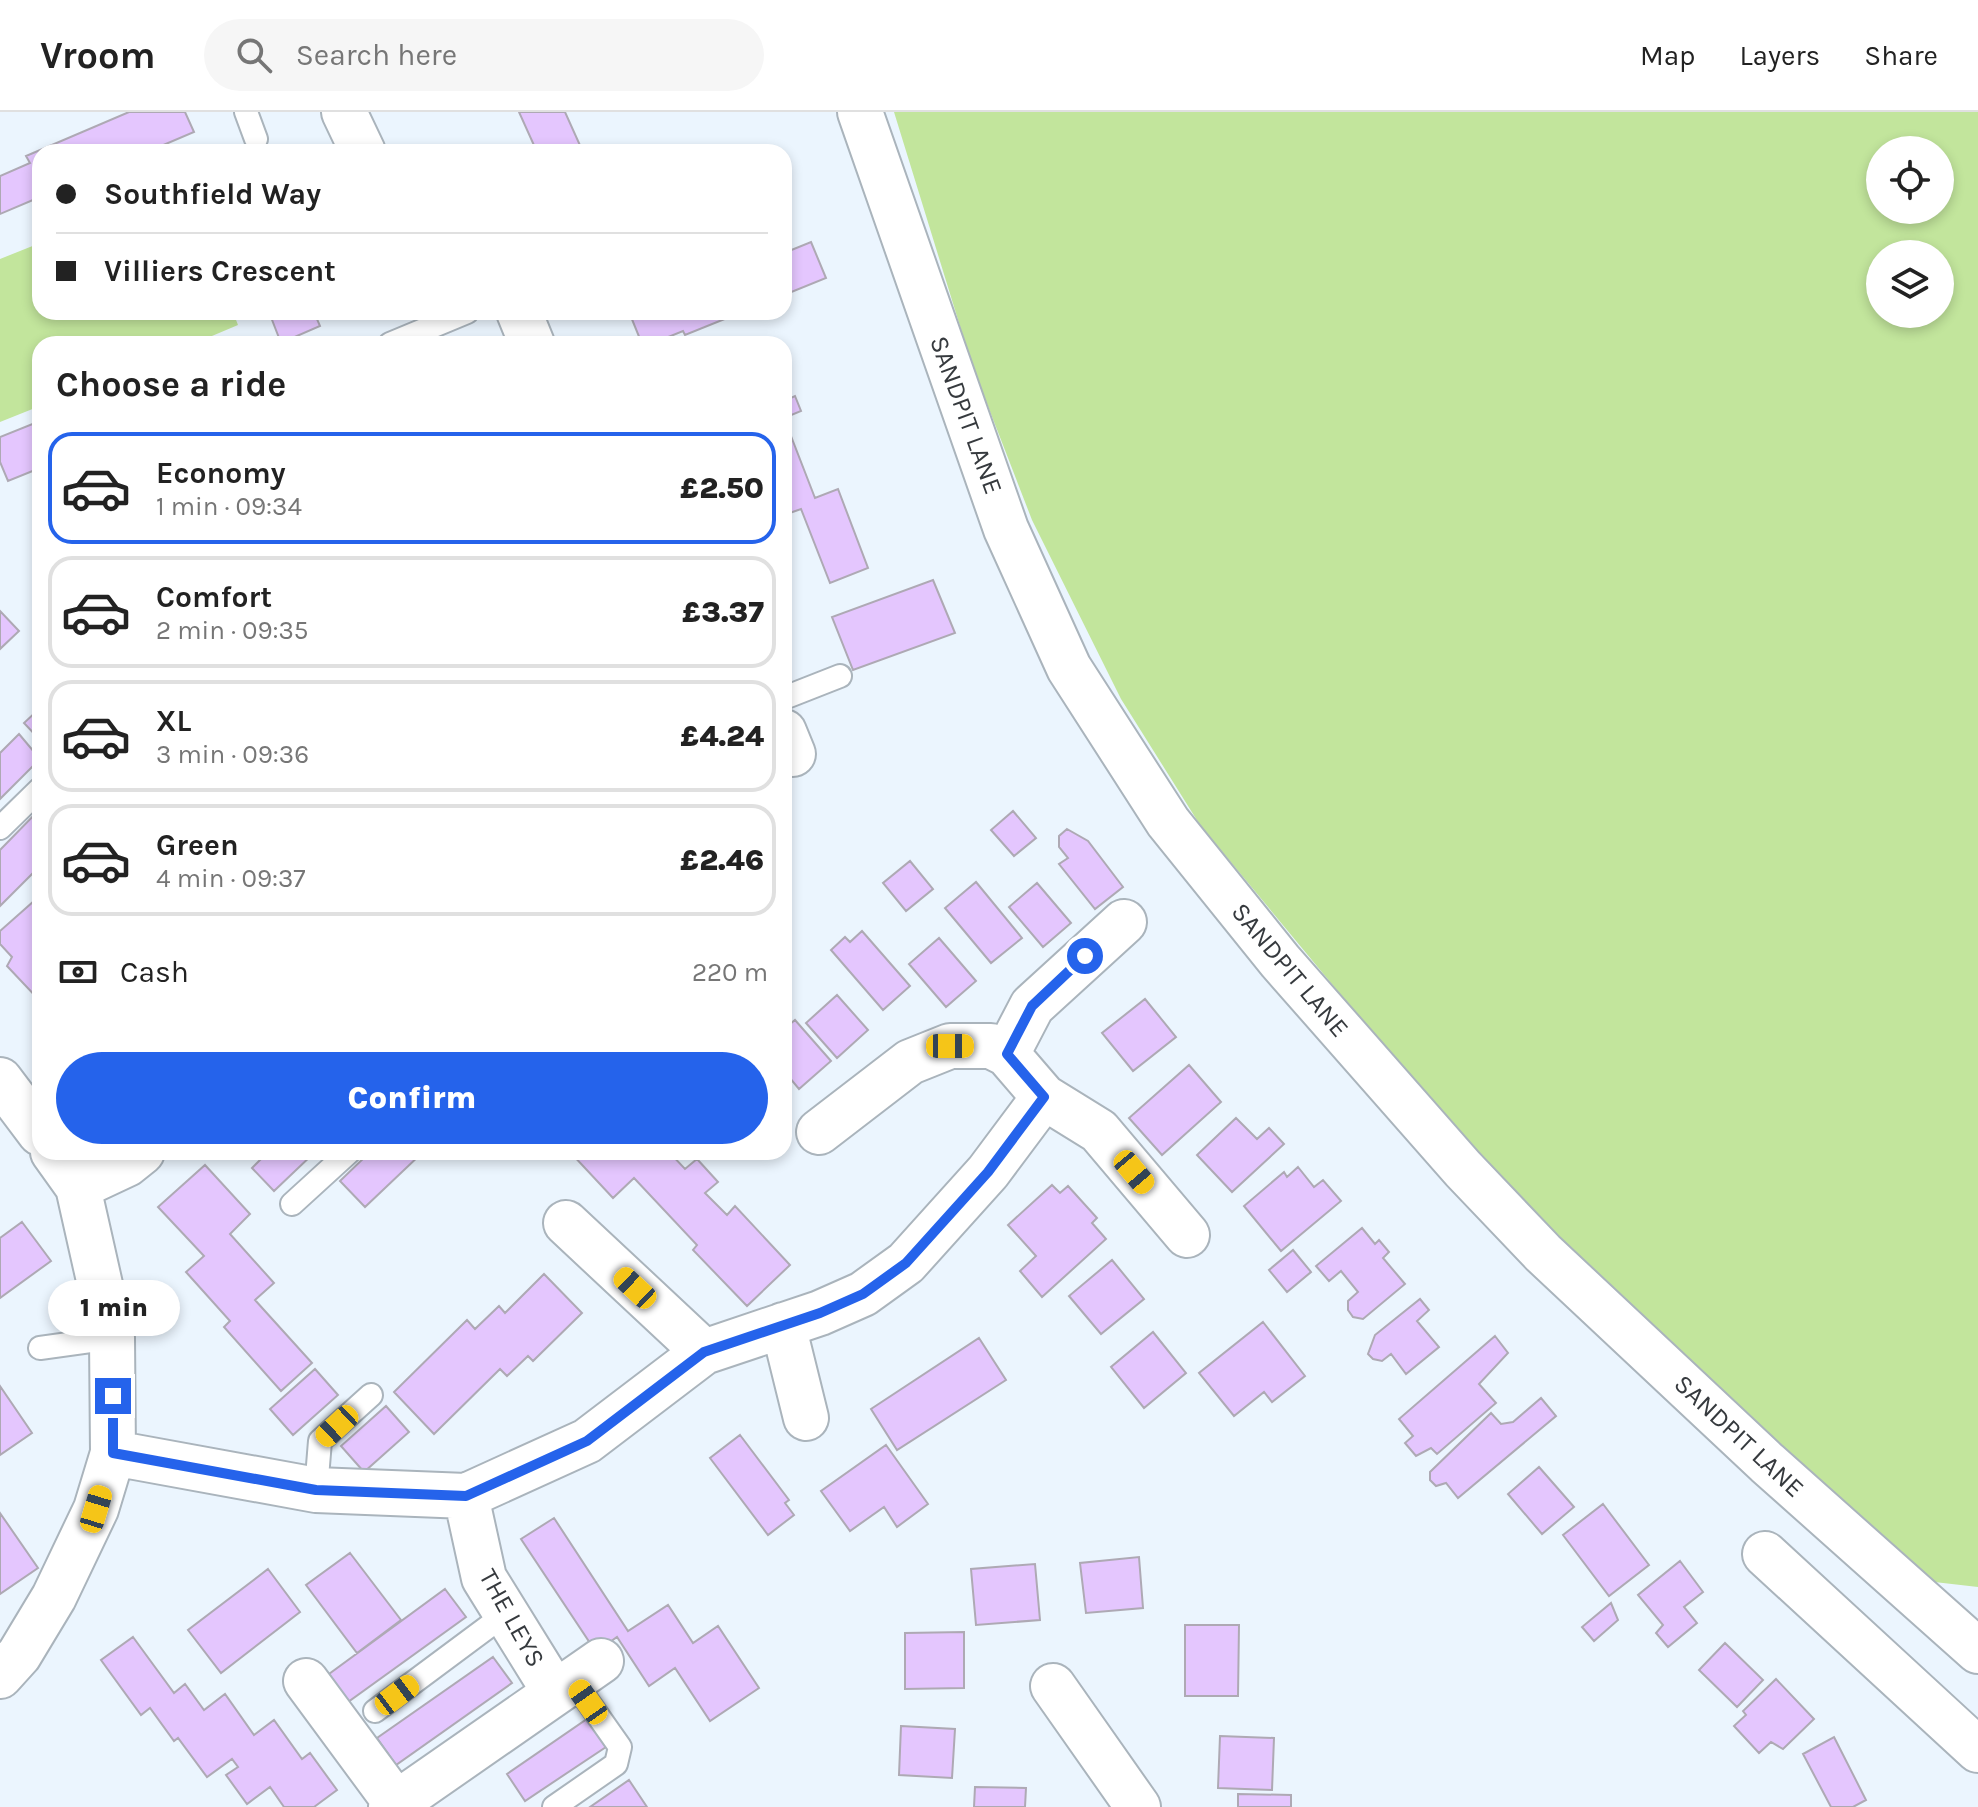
<!DOCTYPE html>
<html lang="en">
<head>
<meta charset="utf-8">
<style>
  body { margin:0; font-family:Karla,sans-serif; background:#f6f6f6; color:#222; height:100vh; display:flex; flex-direction:column; font-size:30px; white-space:nowrap }
  * { box-sizing:border-box; margin:0 }
  p { font-size:26px; color:#767676 }
  .icon { flex:none; width:44px; height:44px; fill:none; stroke:currentColor; stroke-width:2; stroke-linecap:round; stroke-linejoin:round }
  .map { position:relative; flex:1; overflow:hidden }
  .sheet { position:absolute; left:32px; top:224px; width:760px; height:824px; display:flex; flex-direction:column; background:#fff; border-radius:24px; box-shadow:0 4px 12px #0003 }
  .sheet>* { flex:none }
  .hud { position:absolute; left:32px; top:32px; width:760px; height:176px; border-radius:24px; box-shadow:0 4px 12px #0003; display:grid; align-content:center; height:176px; padding:0 24px; background:#fff }
  .controls { position:absolute; left:1866px; top:24px; display:grid; gap:16px }
  .controls a { display:grid; place-items:center; width:88px; height:88px; border-radius:50%; background:#fff; box-shadow:0 4px 12px #0003; font-size:40px }
  .end { position:absolute; width:36px; height:36px; margin:-18px; border:10px solid #2563eb; background:#fff; box-shadow:0 0 0 4px #fff }
  .from { border-radius:50% }
  .bubble { position:absolute; height:56px; border-radius:28px; background:#fff; box-shadow:0 4px 12px #0003; font-size:26px; font-weight:800; line-height:56px; text-align:center }
  .car { position:absolute; width:24px; height:48px; margin:-24px -12px; border-radius:10px; box-shadow:0 0 6px 2px #0007; background:linear-gradient(#f5c518 24%,#345 0 40%,#f5c518 0 76%,#345 0 86%,#f5c518 0) }
  .hud b { display:flex; align-items:center; gap:28px; height:76px; font-size:30px }
  .hud b+b { border-top:2px solid #e0e0e0 }
  .hud i { width:20px; height:20px; background:#222 }
  ul { padding:0; list-style:none }
  li { display:flex; align-items:center; gap:24px; height:112px; margin:0 16px 12px; padding:0 8px; border:4px solid #e0e0e0; border-radius:24px }
  li div { flex:1 }
  li b { display:block; font-size:30px }
  li em { font-style:normal; font-weight:800 }
  li.selected { border-color:#2563eb }
  li>.icon { width:72px; height:72px; stroke-width:1.5 }
  h2 { padding:0 24px; font-size:36px; line-height:96px }
  .pay { display:flex; align-items:center; gap:20px; height:88px; padding:0 24px; font-size:30px }
  .pay p { margin-inline-start:auto }
  .action { display:flex; gap:16px; margin-top:auto; padding:16px 24px }
  .action a { flex:1; height:92px; border-radius:48px; background:#2563eb; color:#fff; font-size:32px; font-weight:800; line-height:92px; text-align:center }
  header { display:flex; align-items:center; gap:48px; box-sizing:border-box; height:112px; padding:0 40px; background:#fff; border-bottom:2px solid #e0e0e0 }
  header strong { font-size:38px }
  nav { display:flex; gap:44px; margin-inline-start:auto; font-size:28px }
  .search { width:560px; height:72px; background:#f6f6f6; display:flex; align-items:center; gap:20px; box-sizing:border-box; padding:0 28px; border-radius:44px; color:#767676; font-size:30px }
  .map>svg:first-child { display:block }
  .green { fill:#c2e59c; fill-rule:evenodd }
  .building { fill:#e4c6fe; stroke:#aea9b4; stroke-width:2 }
  .lines { fill:none; stroke-linecap:round; stroke-linejoin:round }
  .service-casing { stroke:#aab4bc; stroke-width:26 }
  .minor-casing { stroke:#aab4bc; stroke-width:48 }
  .tertiary-casing { stroke:#aab4bc; stroke-width:48 }
  .service { stroke:#fff; stroke-width:22 }
  .minor { stroke:#fff; stroke-width:44 }
  .tertiary { stroke:#fff; stroke-width:44 }
  .route { stroke:#2563eb; stroke-width:10 }
  .labels { text-anchor:middle; dominant-baseline:central; stroke-width:6; stroke-linejoin:round; paint-order:stroke }
  .street-label { font-size:26px; fill:#363a3e; stroke:#fff }
</style>
</head>
<body>
<header>
<strong>Vroom</strong>
<div class="search"><svg class="icon" aria-label="search" viewBox="0 0 24 24"><circle cx="10" cy="10" r="6"/><path d="M15 15l6 6"/></svg>Search here</div>
<nav><a>Map</a><a>Layers</a><a>Share</a></nav>
</header>
<div class="map">
<svg width="1978" height="1695" viewBox="0 0 1978 1695">
  <rect width="100%" height="100%" fill="#ebf5fe"/>
  <!-- green -->
  <path class="green" d="M894,0H1978V1475L1917,1468L1486,1058L1200,713L1121,587L1032,408L972,253ZM1880,38H1940V98H1880ZM1880,142H1940V202H1880Z
    M40,131V200H233L238,213L193,232H40V294L0,310V147Z"/>
  <!-- building -->
  <path class="building" d="M129,0H185L194,20L147,40H40V85L0,102V64L30,51L26,44Z
    M519,0H565L583,40H537Z
    M811,130L826,166L784,183V141Z
    M269,200H314L320,214L281,231Z
    M629,200H742L685,223L683,219L651,232H642Z
    M795,284L801,299L784,306L815,386L838,377L868,456L830,471L801,397L784,403V289Z
    M40,309V356L8,369L0,350V325Z
    M933,468L955,521L853,558L832,505Z
    M0,499L19,519L0,537Z
    M40,596V628L24,611Z
    M19,622L40,647L0,687V641Z
    M40,697V754L0,794V738Z
    M1013,699L1036,726L1014,744L991,718Z
    M1067,717L1088,729L1123,775L1095,797L1059,752L1068,746L1059,735V724Z
    M910,749L933,777L906,799L883,771Z
    M976,770L1022,826L991,851L945,796Z
    M1037,771L1071,811L1043,835L1009,795Z
    M34,789L40,796V889L7,854L12,845L0,832V819Z
    M862,819L910,874L883,898L831,838L845,825L850,830Z
    M939,826L976,869L946,895L909,852Z
    M837,883L868,918L837,946L806,911Z
    M1145,887L1176,925L1133,959L1102,921Z
    M795,908L831,949L799,977L784,959V917Z
    M1189,953L1221,990L1162,1043L1129,1006Z
    M1236,1006L1257,1027L1269,1016L1284,1032L1232,1080L1197,1043Z
    M268,1040H315L274,1079L252,1056Z
    M370,1040H423L365,1095L340,1069Z
    M570,1040H669L685,1057L697,1047L718,1070L705,1081L727,1103L735,1094L790,1153L747,1194L693,1138L697,1133L634,1066L613,1086Z
    M205,1053L250,1102L230,1122L274,1171L255,1188L312,1251L281,1279L224,1215L230,1209L186,1160L204,1144L158,1095Z
    M1298,1055L1314,1075L1323,1068L1341,1089L1281,1139L1244,1094L1284,1060L1287,1065Z
    M1052,1073L1060,1081L1068,1074L1097,1106L1092,1111L1106,1127L1042,1185L1020,1159L1036,1144L1008,1113Z
    M22,1110L51,1149L0,1186V1126Z
    M1362,1116L1375,1132L1379,1128L1389,1140L1383,1146L1405,1172L1363,1207L1353,1205L1348,1198V1189L1358,1180L1341,1159L1329,1169L1316,1154Z
    M1293,1138L1311,1160L1287,1180L1269,1158Z
    M1112,1148L1144,1187L1101,1222L1069,1184Z
    M544,1162L582,1201L533,1249L528,1244L507,1264L500,1257L434,1322L394,1280L467,1208L475,1217L499,1194L505,1201Z
    M1420,1187L1429,1198L1417,1209L1439,1235L1406,1262L1391,1242L1382,1249L1373,1247L1368,1242L1375,1223Z
    M1263,1210L1305,1264L1272,1290L1264,1280L1234,1304L1199,1261Z
    M1153,1220L1186,1261L1144,1296L1111,1255Z
    M1495,1224L1508,1241L1479,1272L1496,1291L1437,1342L1431,1336L1416,1344L1405,1331L1413,1324L1399,1307Z
    M979,1226L1006,1268L897,1338L871,1297Z
    M315,1257L338,1283L293,1323L270,1297Z
    M0,1274L32,1321L0,1343Z
    M1541,1286L1556,1304L1458,1386L1446,1371L1436,1374L1430,1368V1360L1491,1301L1501,1312L1513,1310Z
    M386,1294L409,1320L364,1360L341,1334Z
    M740,1323L789,1388L785,1391L794,1403L768,1423L710,1346Z
    M886,1333L928,1392L897,1415L884,1395L850,1419L821,1379Z
    M1539,1355L1574,1395L1542,1422L1508,1382Z
    M1603,1392L1649,1453L1609,1484L1563,1423Z
    M0,1401L38,1456L0,1482Z
    M554,1406L628,1519L668,1493L693,1531L718,1514L759,1576L710,1609L675,1556L649,1574L617,1525L596,1540L521,1427Z
    M350,1441L401,1508L357,1541L306,1473Z
    M1139,1445L1143,1496L1086,1501L1080,1451Z
    M1680,1449L1703,1480L1684,1495L1697,1511L1668,1535L1656,1521L1663,1513L1638,1483Z
    M1035,1452L1040,1508L976,1513L971,1457Z
    M268,1457L300,1500L221,1561L188,1518Z
    M445,1477L466,1505L348,1590L329,1562Z
    M1611,1491L1618,1508L1594,1529L1582,1515Z
    M1185,1513H1239L1238,1584H1185Z
    M964,1520V1576L905,1577V1521Z
    M133,1525L174,1581L185,1572L204,1598L225,1582L254,1623L274,1608L302,1647L310,1641L337,1678L314,1695H284L270,1675L247,1692L226,1663L238,1655L232,1647L207,1665L178,1626L174,1629L150,1596L141,1603L101,1548Z
    M1725,1531L1763,1568L1737,1595L1699,1558Z
    M493,1545L512,1571L396,1653L377,1626Z
    M1776,1567L1814,1607L1783,1637L1771,1630L1759,1641L1734,1614L1746,1603L1743,1599Z
    M587,1607L606,1635L525,1689L507,1662Z
    M901,1614L955,1617L952,1666L899,1663Z
    M1220,1624L1274,1626L1272,1678L1218,1676Z
    M1834,1625L1866,1688L1853,1695H1831L1803,1642Z
    M629,1668L647,1695H590Z
    M975,1675L1026,1676L1025,1695H974Z
    M1238,1682L1291,1683V1695H1238Z"/>
  <g class="lines">
    <!-- service casing -->
    <g class="service-casing">
      <path id="service" d="M246,0L256,27
        M390,232L467,200
        M784,586L840,564
        M0,716L40,677
        M292,1092L349,1040
        M40,1236L112,1226
        M316,1378L320,1329L371,1283
        M375,1599L504,1503
        M554,1695L616,1652L620,1635L572,1567"/>
    </g>
    <!-- minor casing -->
    <g class="minor-casing">
      <path id="minor" d="M344,0L363,40
        M519,200L532,232
        M784,620L793,642
        M1007,942L1032,894L1124,810
        M0,968L40,1021
        M819,1020L910,950L950,934H991L1007,942L1044,985L1099,1019L1187,1123
        M78,1075L127,1052L142,1040
        M566,1111L704,1240
        M783,1213L806,1306
        M113,1341L316,1378L466,1384L587,1329L704,1240L820,1201L863,1182L906,1151L988,1060L1044,985
        M466,1384L484,1466L554,1579
        M1765,1442L1978,1638
        M0,1564L19,1543L54,1485L96,1397L113,1341L112,1226L78,1075L53,1040
        M306,1569L396,1691
        M1053,1574L1138,1695
        M391,1695L601,1549"/>
    </g>
    <!-- tertiary casing -->
    <g class="tertiary-casing">
      <path id="tertiary" d="M860,0L1006,417L1069,556L1168,710L1280,849L1463,1057L1543,1141L1767,1351L1978,1539"/>
    </g>
    <!-- service -->
    <use href="#service" class="service"/>
    <!-- minor -->
    <use href="#minor" class="minor"/>
    <!-- tertiary -->
    <use href="#tertiary" class="tertiary"/>
  </g>
  <g class="lines">
    <!-- route -->
    <path class="route" d="M113,1284V1341L316,1378L466,1384L587,1329L704,1240L820,1201L863,1182L906,1151L988,1060L1044,985L1007,942L1032,894L1085,844"/>
  </g>
  <g class="labels">
    <!-- street labels -->
    <g class="street-label">
      <text transform="translate(966 303) rotate(70)">SANDPIT LANE</text>
      <text transform="translate(1290 858) rotate(50)">SANDPIT LANE</text>
      <text transform="translate(1739 1324) rotate(43)">SANDPIT LANE</text>
      <text transform="translate(512 1506) rotate(61)">THE LEYS</text>
    </g>
  </g>
</svg>
<div class="controls">
<a><svg class="icon" aria-label="locate" viewBox="0 0 24 24"><circle cx="12" cy="12" r="6"/><path d="M12 2v4M12 18v4M2 12h4M18 12h4"/></svg></a>
<a><svg class="icon" aria-label="layers" viewBox="0 0 24 24"><path d="M12 4l9 5-9 5-9-5zM3 14l9 5 9-5"/></svg></a>
</div>
<i class="end from" style="left:1085px;top:844px"></i>
<i class="end" style="left:113px;top:1284px"></i>
<div class="bubble" style="left:48px;top:1168px;width:132px">1 min</div>
<i class="car" style="left:950px;top:934px;rotate:90deg"></i>
<i class="car" style="left:1134px;top:1060px;rotate:140deg"></i>
<i class="car" style="left:635px;top:1176px;rotate:313deg"></i>
<i class="car" style="left:337px;top:1314px;rotate:227deg"></i>
<i class="car" style="left:96px;top:1397px;rotate:17deg"></i>
<i class="car" style="left:397px;top:1583px;rotate:53deg"></i>
<i class="car" style="left:588px;top:1590px;rotate:325deg"></i>
<div class="hud">
<b><i class="from"></i>Southfield Way</b>
<b><i></i>Villiers Crescent</b>
</div>
<section class="sheet">
<h2>Choose a ride</h2>
<ul>
<li class="selected"><svg class="icon" aria-label="car" viewBox="0 0 24 24"><path d="M5 17H2v-5l4-1 3-4h7l3 4 3 1v5h-3M9 17h6M6 11h13"/><circle cx="7" cy="17" r="2"/><circle cx="17" cy="17" r="2"/></svg><div><b>Economy</b><p>1 min · 09:34</p></div><em>£2.50</em></li>
<li><svg class="icon" aria-label="car" viewBox="0 0 24 24"><path d="M5 17H2v-5l4-1 3-4h7l3 4 3 1v5h-3M9 17h6M6 11h13"/><circle cx="7" cy="17" r="2"/><circle cx="17" cy="17" r="2"/></svg><div><b>Comfort</b><p>2 min · 09:35</p></div><em>£3.37</em></li>
<li><svg class="icon" aria-label="car" viewBox="0 0 24 24"><path d="M5 17H2v-5l4-1 3-4h7l3 4 3 1v5h-3M9 17h6M6 11h13"/><circle cx="7" cy="17" r="2"/><circle cx="17" cy="17" r="2"/></svg><div><b>XL</b><p>3 min · 09:36</p></div><em>£4.24</em></li>
<li><svg class="icon" aria-label="car" viewBox="0 0 24 24"><path d="M5 17H2v-5l4-1 3-4h7l3 4 3 1v5h-3M9 17h6M6 11h13"/><circle cx="7" cy="17" r="2"/><circle cx="17" cy="17" r="2"/></svg><div><b>Green</b><p>4 min · 09:37</p></div><em>£2.46</em></li>
</ul>
<div class="pay"><svg class="icon" aria-label="cash" viewBox="0 0 24 24"><path d="M3 7h18v10H3z"/><circle cx="12" cy="12" r="2"/></svg>Cash<p>220 m</p></div>
<div class="action"><a>Confirm</a></div>
</section>
</div>
</body>
</html>
